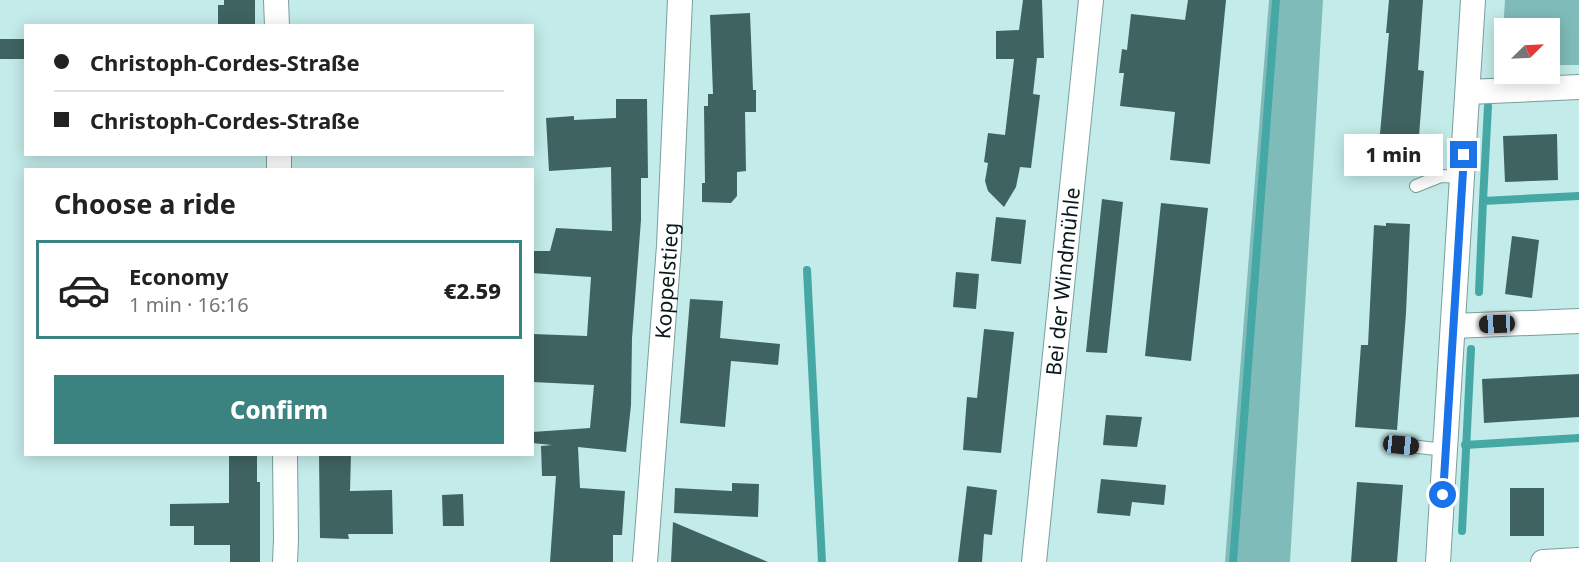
<!DOCTYPE html>
<html lang="en">
<head>
<meta charset="utf-8">
<style>
  body { margin:0; font-family:"Noto Sans",sans-serif; background:#f6f6f6; color:#222; height:100vh; display:flex; flex-direction:column; font-size:22px; white-space:nowrap }
  * { box-sizing:border-box; margin:0 }
  p { font-size:20px; color:#767676 }
  .icon { flex:none; width:33px; height:33px; fill:none; stroke:currentColor; stroke-width:2; stroke-linecap:round; stroke-linejoin:round }
  .map { position:relative; flex:1; overflow:hidden }
  .side { position:absolute; left:24px; top:168px; width:510px; height:288px; display:flex; flex-direction:column; background:#fff; border-radius:0px; box-shadow:0 3px 15px #0003 }
  .side>* { flex:none }
  .top-card { position:absolute; left:24px; top:24px; width:510px; height:132px; border-radius:0px; box-shadow:0 3px 15px #0003; display:grid; align-content:center; height:132px; padding:0 30px; background:#fff }
  .needle { width:39px; rotate:66deg }
  .controls { position:absolute; left:1494px; top:18px; display:grid; gap:12px }
  .controls a { display:grid; place-items:center; width:66px; height:66px; border-radius:0px; background:#fff; box-shadow:0 3px 15px #0003; font-size:30px }
  .end { position:absolute; width:27px; height:27px; margin:-14px; border:8px solid #1a73e8; background:#fff; box-shadow:0 0 0 3px #fff }
  .from { border-radius:50% }
  .bubble { position:absolute; height:42px; border-radius:0px; background:#fff; box-shadow:0 3px 15px #0003; font-size:20px; font-weight:800; line-height:42px; text-align:center }
  .car { position:absolute; width:18px; height:36px; margin:-18px -9px; border-radius:8px; box-shadow:0 0 4px 2px #0007; background:linear-gradient(#222 24%,#8ab4d8 0 40%,#222 0 76%,#8ab4d8 0 86%,#222 0) }
  .top-card b { display:flex; align-items:center; gap:21px; height:57px; font-size:22px }
  .top-card b+b { border-top:2px solid #e0e0e0 }
  .top-card i { width:15px; height:15px; background:#222 }
  ul { padding:0; list-style:none }
  li { display:flex; align-items:center; gap:18px; height:99px; margin:0 12px 9px; padding:0 18px; border:3px solid transparent; border-radius:0px }
  li div { flex:1 }
  li b { display:block; font-size:22px }
  li em { font-style:normal; font-weight:800 }
  li.on { border-color:#3b8381 }
  li>.icon { width:54px; height:54px; stroke-width:1.5 }
  h2 { padding:0 30px; font-size:27px; line-height:72px }
  .primary-button { display:flex; gap:12px; margin-top:auto; padding:12px 30px }
  .primary-button a { flex:1; height:69px; border-radius:0px; background:#3b8381; color:#fff; font-size:24px; font-weight:800; line-height:69px; text-align:center }
  .map>svg:first-child { display:block }
  .green { fill:#7fbcb9 }
  .lines { fill:none; stroke-linecap:round; stroke-linejoin:round }
  .stream { stroke:#45a8a5; stroke-width:8 }
  .building { fill:#3f6361 }
  .service-casing { stroke:#799f9d; stroke-width:14 }
  .minor-casing { stroke:#799f9d; stroke-width:26 }
  .service { stroke:#fff; stroke-width:12 }
  .minor { stroke:#fff; stroke-width:24 }
  .route { stroke:#1a73e8; stroke-width:8 }
  .labels { text-anchor:middle; dominant-baseline:central; stroke-width:6; stroke-linejoin:round; paint-order:stroke }
  .street-label { font-size:21px; fill:#0a1919; stroke:#d0f8f6 }
</style>
</head>
<body>
<div class="map">
<svg width="1579" height="562" viewBox="0 0 1579 562">
  <rect width="100%" height="100%" fill="#c3ebe9"/>
  <!-- green -->
  <path class="green" d="M1269,0H1323L1290,562H1225Z
    M1505,0H1579V65H1550V28H1504V65H1501Z"/>
  <g class="lines">
    <!-- stream -->
    <path class="stream" d="M1488,106L1483,201L1579,196
      M807,270L822,562
      M1479,292L1483,201
      M1465,445L1579,438
      M1462,531L1471,349
      M1233,562L1276,0"/>
  </g>
  <!-- building -->
  <path class="building" d="M224,0H255V26H218V5H224Z
    M1023,0H1042L1044,58H1037L1033,94L1040,95L1031,168L1020,167L1016,187L1004,207L988,191L985,181L988,163L984,162L988,133L1005,135L1014,59H996V31L1019,30Z
    M1188,0H1226L1210,164L1170,160L1175,112L1120,106L1124,73H1119L1122,49L1127,50L1131,14L1185,20Z
    M1389,0H1423L1418,70L1424,71L1418,149L1379,145L1389,33H1386Z
    M750,13L753,90H756V112H745L746,171L737,172V196L731,203L702,202V183H705L704,106H708V94H713L710,15Z
    M0,39H26V59H0Z
    M616,99H647L648,178H641V220L632,338L631,405L626,452L578,447L580,488L625,491L622,535H613V562H550L556,476H542L541,446L552,445L532,443V432L590,428L594,385L532,382V334L587,336L591,277L532,273V251H550L556,228L612,231L611,167L549,171L546,118L574,116V120L616,118Z
    M1557,134L1558,180L1505,182L1503,136Z
    M1102,199L1123,202L1107,353L1086,352Z
    M1161,203L1208,208L1191,361L1145,356Z
    M996,217L1026,220L1021,264L991,261Z
    M1386,223L1410,224L1406,313L1397,430L1355,427L1361,345H1368L1374,225L1386,226Z
    M1512,236L1539,240L1532,298L1505,294Z
    M956,272L979,274L976,309L953,307Z
    M690,299L723,301L720,338L780,344L778,365L731,361L725,427L680,423Z
    M984,329L1014,332L1001,453L963,450L967,397L977,398Z
    M1579,374V417L1484,423L1482,379Z
    M1106,415L1142,417L1137,447L1103,445Z
    M229,454H257V482H260V562H230V545H194V526H170V504L229,503Z
    M319,454H351L350,491L392,490L393,534H348L349,539L320,538Z
    M1101,479L1166,485L1164,505L1132,502L1130,516L1097,513Z
    M1357,482L1403,485L1397,562H1351Z
    M732,483L759,484L758,517L674,513L675,488L732,491Z
    M967,486L997,490L992,535L984,534L982,562H958Z
    M1510,488H1544V536H1510Z
    M463,494L464,526H443L442,495Z
    M673,522L768,562H671Z"/>
  <g class="lines">
    <!-- service casing -->
    <g class="service-casing">
      <path id="service" d="M1416,186L1441,176L1463,177
        M1401,445L1445,450"/>
    </g>
    <!-- minor casing -->
    <g class="minor-casing">
      <g id="minor">
        <path d="M276,0L277,26"/>
        <path d="M1468,92L1579,87"/>
        <path d="M279,154V170"/>
        <path d="M1453,326L1579,321"/>
        <path d="M285,562L286,539L285,454"/>
        <path id="s1" d="M645,562L669,246L680,0"/>
        <path id="s2" d="M1034,562L1091,0"/>
        <path d="M1438,562L1473,0"/>
        <path d="M1543,562L1579,560"/>
      </g>
    </g>
    <!-- service -->
    <use href="#service" class="service"/>
    <!-- minor -->
    <use href="#minor" class="minor"/>
  </g>
  <g class="lines">
    <!-- route -->
    <path class="route" d="M1443,495L1464,155"/>
  </g>
  <g class="labels">
    <!-- street labels -->
    <g class="street-label">
      <text stroke="none"><textPath href="#s1" startOffset="282">Koppelstieg</textPath></text>
      <text stroke="none"><textPath href="#s2" startOffset="282">Bei der Windmühle</textPath></text>
    </g>
  </g>
</svg>
<div class="controls">
<a><svg class="needle" viewBox="-14 -14 28 28"><path d="M0-13l5 13h-10z" fill="#e53935"/><path d="M0 13l5-13h-10z" fill="#767676"/></svg></a>
</div>
<i class="end from" style="left:1443px;top:495px"></i>
<i class="end" style="left:1464px;top:155px"></i>
<div class="bubble" style="left:1344px;top:134px;width:99px">1 min</div>
<i class="car" style="left:1497px;top:324px;rotate:268deg"></i>
<i class="car" style="left:1401px;top:445px;rotate:96deg"></i>
<div class="top-card">
<b><i class="from"></i>Christoph-Cordes-Straße</b>
<b><i></i>Christoph-Cordes-Straße</b>
</div>
<section class="side">
<h2>Choose a ride</h2>
<ul>
<li class="on"><svg class="icon" aria-label="car" viewBox="0 0 24 24"><path d="M5 17H2v-5l4-1 3-4h7l3 4 3 1v5h-3M9 17h6M6 11h13"/><circle cx="7" cy="17" r="2"/><circle cx="17" cy="17" r="2"/></svg><div><b>Economy</b><p>1 min · 16:16</p></div><em>€2.59</em></li>
</ul>
<div class="primary-button"><a>Confirm</a></div>
</section>
</div>
</body>
</html>
